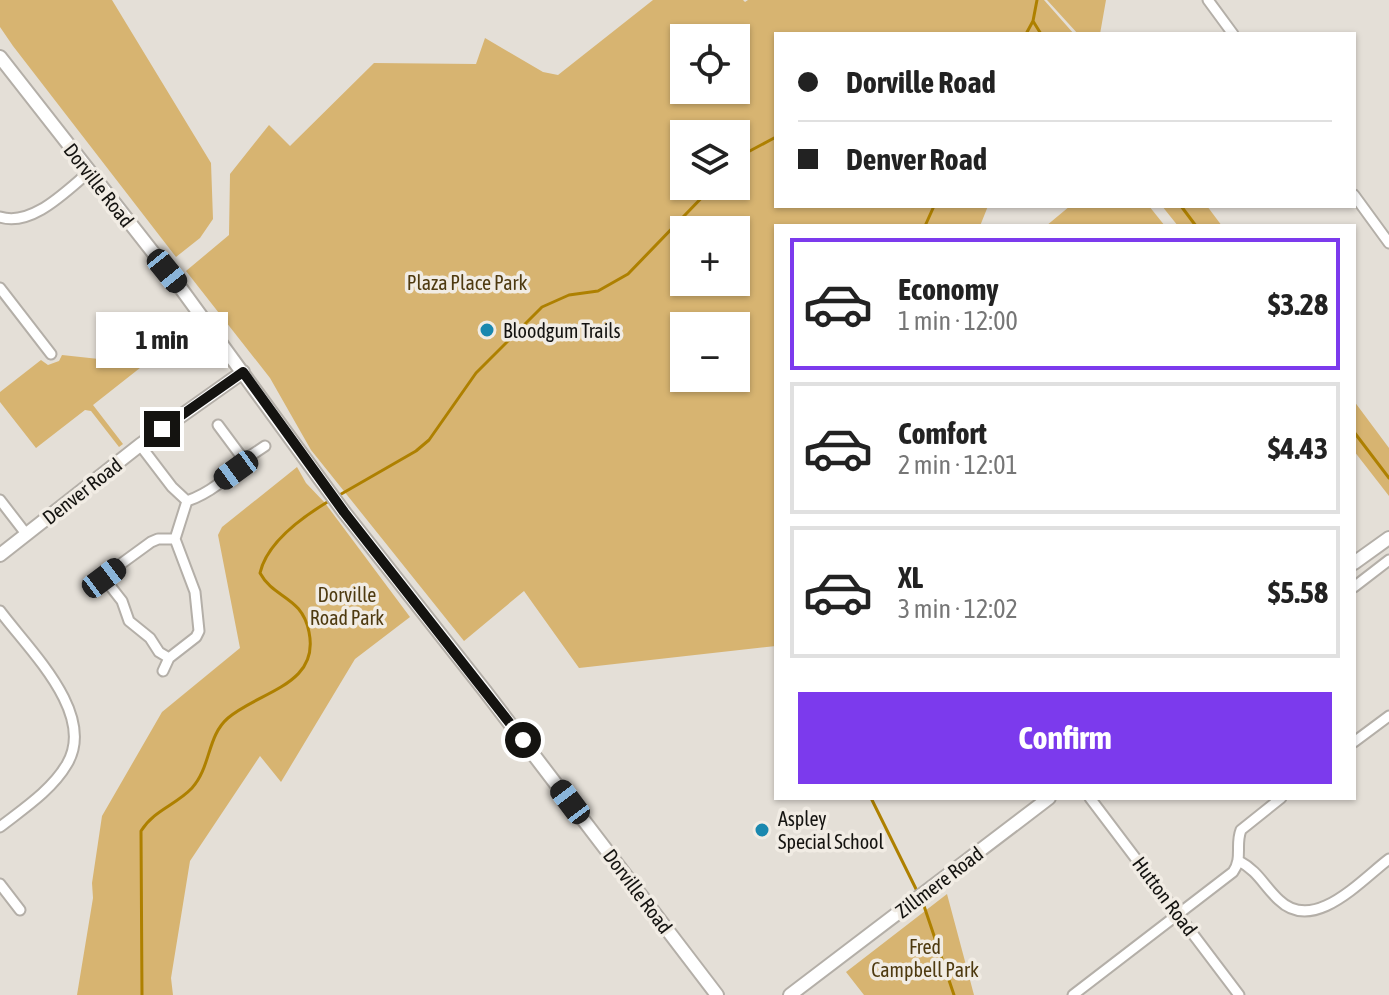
<!DOCTYPE html>
<html lang="en">
<head>
<meta charset="utf-8">
<style>
  body { margin:0; font-family:"Asap Condensed",sans-serif; background:#f2f2f2; color:#222; height:100vh; display:flex; flex-direction:column; font-size:30px; white-space:nowrap }
  * { box-sizing:border-box; margin:0 }
  p { font-size:26px; color:#767676 }
  .icon { flex:none; width:44px; height:44px; fill:none; stroke:currentColor; stroke-width:2; stroke-linecap:round; stroke-linejoin:round }
  .map { position:relative; flex:1; overflow:hidden }
  .side { position:absolute; left:774px; top:224px; width:582px; height:576px; display:flex; flex-direction:column; background:#fff; border-radius:0px; box-shadow:0 2px 6px #0004 }
  .side>* { flex:none }
  .guide { position:absolute; left:774px; top:32px; width:582px; height:176px; border-radius:0px; box-shadow:0 2px 6px #0004; display:grid; align-content:center; height:176px; padding:0 24px; background:#fff }
  .fabs { position:absolute; left:670px; top:24px; display:grid; gap:16px }
  .fabs a { display:grid; place-items:center; width:80px; height:80px; border-radius:0px; background:#fff; box-shadow:0 2px 6px #0004; font-size:40px }
  .end { position:absolute; width:36px; height:36px; margin:-18px; border:10px solid #141310; background:#fff; box-shadow:0 0 0 4px #fff }
  .from { border-radius:50% }
  .bubble { position:absolute; height:56px; border-radius:0px; background:#fff; box-shadow:0 2px 6px #0004; font-size:26px; font-weight:700; line-height:56px; text-align:center }
  .car { position:absolute; width:24px; height:48px; margin:-24px -12px; border-radius:10px; box-shadow:0 0 6px 2px #0007; background:linear-gradient(#222 24%,#8ab4d8 0 40%,#222 0 76%,#8ab4d8 0 86%,#222 0) }
  .guide b { display:flex; align-items:center; gap:28px; height:76px; font-size:30px }
  .guide b+b { border-top:2px solid #e0e0e0 }
  .guide i { width:20px; height:20px; background:#222 }
  ul { padding:14px 0 0; list-style:none }
  li { display:flex; align-items:center; gap:24px; height:132px; margin:0 16px 12px; padding:0 8px; border:4px solid #e0e0e0; border-radius:0px }
  li div { flex:1 }
  li b { display:block; font-size:30px }
  li em { font-style:normal; font-weight:700 }
  li.active { border-color:#7c3aed }
  li>.icon { width:72px; height:72px; stroke-width:1.5 }
  .action { display:flex; gap:16px; margin-top:auto; padding:16px 24px }
  .action a { flex:1; height:92px; border-radius:0px; background:#7c3aed; color:#fff; font-size:32px; font-weight:700; line-height:92px; text-align:center }
  .map>svg:first-child { display:block }
  .green { fill:#d7b471; fill-rule:evenodd }
  .lines { fill:none; stroke-linecap:round; stroke-linejoin:round }
  .stream { stroke:#ae8000; stroke-width:3 }
  .street-casing { stroke:#b4afa8; stroke-width:13 }
  .secondary-casing { stroke:#b4afa8; stroke-width:16 }
  .street { stroke:#fff; stroke-width:9 }
  .secondary { stroke:#fff; stroke-width:12 }
  .route { stroke:#141310; stroke-width:10 }
  .poi-dot { fill:#1a88af; stroke:#f1ece4; stroke-width:3 }
  .labels { text-anchor:middle; dominant-baseline:central; stroke-width:7; stroke-linejoin:round; paint-order:stroke }
  .street-label { font-size:20px; fill:#141310; stroke:#f1ece4 }
  .park-label { font-size:20px; fill:#4e3a10; stroke:#f1ece4 }
  .poi-label { font-size:20px; fill:#141310; stroke:#f1ece4; text-anchor:start }
</style>
</head>
<body>
<div class="map">
<svg width="1389" height="995" viewBox="0 0 1389 995">
  <rect width="100%" height="100%" fill="#e4dfd7"/>
  <!-- green -->
  <path class="green" d="M0,0H112L211,163L213,219L200,238L176,257L13,46L0,27Z
    M653,0H743L745,2L748,0H1044L1074,34H776V206H988L980,226H776V646L579,668L524,591L464,641L311,450L270,378L186,271L229,235L230,174L269,125L290,146L374,63L476,64L485,38L543,72L558,75ZM736,38V90H684V38ZM736,134V186H684V134ZM736,230V282H684V230ZM736,326V378H684V326Z
    M1047,0H1106L1100,34H1078Z
    M1070,206H1149L1165,226H1046Z
    M1162,206H1207L1222,226H1178Z
    M62,355L145,364L93,405L123,444L119,447L91,411L85,410L36,448L0,402V392L41,360L48,365L59,361Z
    M1354,401L1389,448V496L1354,451Z
    M297,467L306,483L325,503L410,617L355,659L281,782L260,756L190,861L171,978L173,995H77L93,898L92,883L102,816L162,712L240,648L218,535L222,527Z
    M947,894L974,995H864L846,972Z"/>
  <g class="lines">
    <!-- stream -->
    <path class="stream" d="M1033,21L1041,34
      M1026,34L1033,21L1037,0
      M736,163L746,153L776,137
      M1181,206L1196,226
      M925,226L934,206
      M1354,432L1389,478
      M336,497L416,451L429,440L476,373L542,307L569,295L598,291L628,274L713,186
      M871,798L918,893
      M922,900L954,995
      M142,995L141,831C154,810 176,805 192,788C211,767 207,736 228,718C260,691 320,685 309,632C302,596 274,599 260,573C267,542 304,516 329,501"/>
    <!-- street casing -->
    <g class="street-casing">
      <path id="street" d="M1208,0L1233,34
        M1354,195L1389,243
        M0,217C32,227 66,191 89,172
        M0,288L51,354
        M244,460L265,446
        M0,500L27,535
        M187,501C208,494 230,477 244,460L218,425
        M104,578L122,601L129,621L150,638L159,652L169,658L196,637L199,631L195,592L175,539L187,501L172,487L140,445
        M92,585L151,542L158,539H175
        M1354,587L1389,560
        M0,611C29,650 97,714 67,764C52,790 23,809 0,827
        M163,671L169,658
        M1354,742L1389,716
        M1090,798L1239,995
        M1239,861C1258,871 1264,886 1279,900C1314,934 1361,880 1389,859
        M0,884L20,910
        M1073,995L1233,872C1243,858 1235,845 1241,830L1281,798"/>
    </g>
    <!-- secondary casing -->
    <g class="secondary-casing">
      <path id="secondary" d="M0,57L177,283L344,512L485,691L717,995
        M0,555L140,445L243,372
        M1354,563L1389,538
        M790,995L1049,798"/>
    </g>
    <!-- street -->
    <use href="#street" class="street"/>
    <!-- secondary -->
    <use href="#secondary" class="secondary"/>
  </g>
  <g class="lines">
    <!-- route -->
    <path class="route" d="M162,429L243,372L344,512L523,740"/>
  </g>
  <!-- markers -->
  <g class="poi-dot">
    <circle cx="487" cy="330" r="8"/>
    <circle cx="762" cy="830" r="8"/>
  </g>
  <g class="labels">
    <!-- street labels -->
    <g class="street-label">
      <text transform="translate(99 185) rotate(52)">Dorville Road</text>
      <text transform="translate(82 491) rotate(-38)">Denver Road</text>
      <text transform="translate(939 882) rotate(-37)">Zillmere Road</text>
      <text transform="translate(638 891) rotate(53)">Dorville Road</text>
      <text transform="translate(1165 896) rotate(53)">Hutton Road</text>
    </g>
    <!-- park labels -->
    <g class="park-label">
      <text x="467" y="282">Plaza Place Park</text>
      <text x="347" y="594">Dorville<tspan x="347" dy="23">Road Park</tspan></text>
      <text x="925" y="946">Fred<tspan x="925" dy="23">Campbell Park</tspan></text>
    </g>
    <!-- poi labels -->
    <g class="poi-label">
      <text x="503" y="330">Bloodgum Trails</text>
      <text x="778" y="818">Aspley<tspan x="778" dy="23">Special School</tspan></text>
    </g>
  </g>
</svg>
<div class="fabs">
<a><svg class="icon" aria-label="locate" viewBox="0 0 24 24"><circle cx="12" cy="12" r="6"/><path d="M12 2v4M12 18v4M2 12h4M18 12h4"/></svg></a>
<a><svg class="icon" aria-label="layers" viewBox="0 0 24 24"><path d="M12 4l9 5-9 5-9-5zM3 14l9 5 9-5"/></svg></a>
<a>+</a>
<a>−</a>
</div>
<i class="end from" style="left:523px;top:740px"></i>
<i class="end" style="left:162px;top:429px"></i>
<div class="bubble" style="left:96px;top:312px;width:132px">1 min</div>
<i class="car" style="left:167px;top:271px;rotate:141deg"></i>
<i class="car" style="left:236px;top:470px;rotate:234deg"></i>
<i class="car" style="left:104px;top:578px;rotate:53deg"></i>
<i class="car" style="left:570px;top:802px;rotate:323deg"></i>
<div class="guide">
<b><i class="from"></i>Dorville Road</b>
<b><i></i>Denver Road</b>
</div>
<section class="side">
<ul>
<li class="active"><svg class="icon" aria-label="car" viewBox="0 0 24 24"><path d="M5 17H2v-5l4-1 3-4h7l3 4 3 1v5h-3M9 17h6M6 11h13"/><circle cx="7" cy="17" r="2"/><circle cx="17" cy="17" r="2"/></svg><div><b>Economy</b><p>1 min · 12:00</p></div><em>$3.28</em></li>
<li><svg class="icon" aria-label="car" viewBox="0 0 24 24"><path d="M5 17H2v-5l4-1 3-4h7l3 4 3 1v5h-3M9 17h6M6 11h13"/><circle cx="7" cy="17" r="2"/><circle cx="17" cy="17" r="2"/></svg><div><b>Comfort</b><p>2 min · 12:01</p></div><em>$4.43</em></li>
<li><svg class="icon" aria-label="car" viewBox="0 0 24 24"><path d="M5 17H2v-5l4-1 3-4h7l3 4 3 1v5h-3M9 17h6M6 11h13"/><circle cx="7" cy="17" r="2"/><circle cx="17" cy="17" r="2"/></svg><div><b>XL</b><p>3 min · 12:02</p></div><em>$5.58</em></li>
</ul>
<div class="action"><a>Confirm</a></div>
</section>
</div>
</body>
</html>
